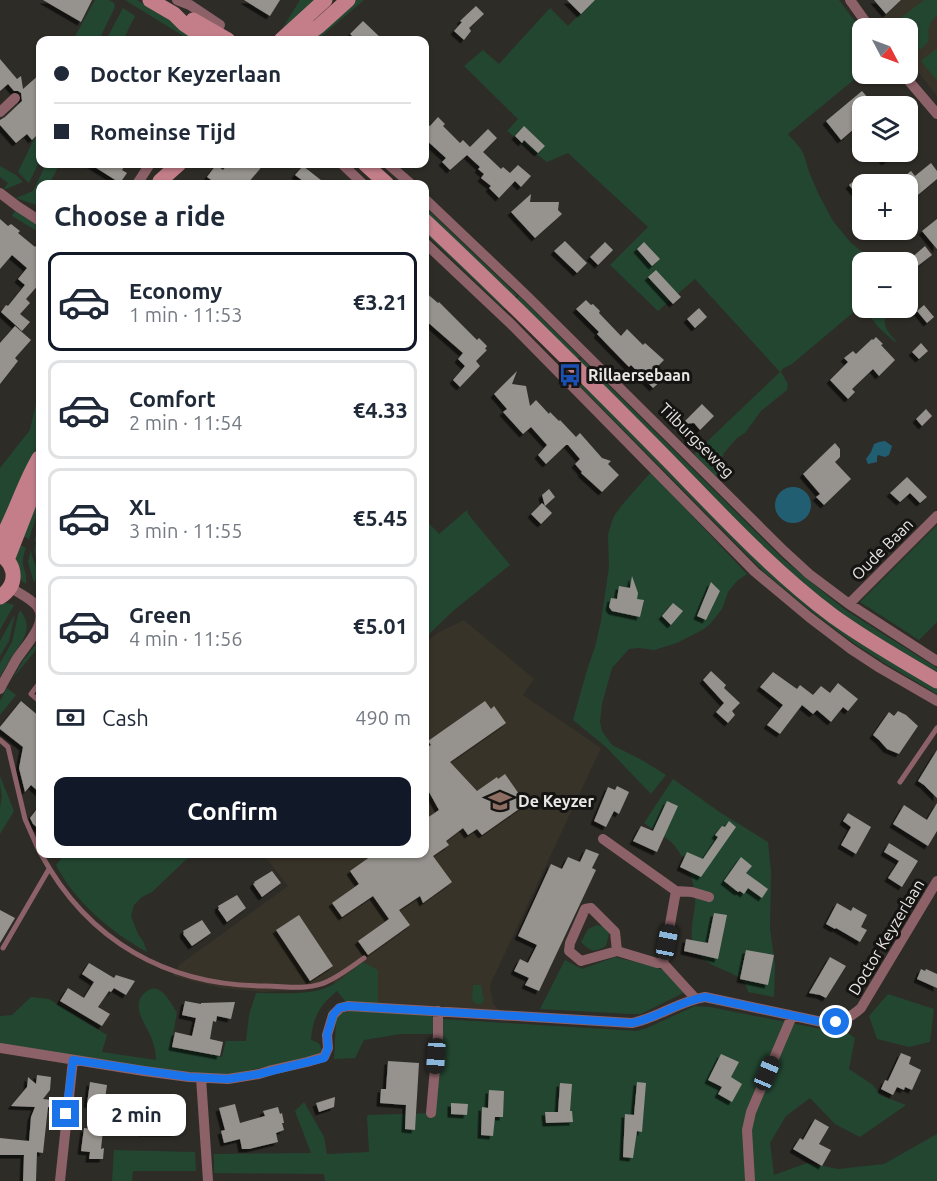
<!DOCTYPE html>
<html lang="en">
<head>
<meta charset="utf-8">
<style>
  body { margin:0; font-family:Ubuntu,sans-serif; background:#f2f2f3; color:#1f2937; height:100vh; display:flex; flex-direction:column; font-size:22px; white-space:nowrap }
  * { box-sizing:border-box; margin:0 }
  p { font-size:20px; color:#747a83 }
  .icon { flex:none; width:33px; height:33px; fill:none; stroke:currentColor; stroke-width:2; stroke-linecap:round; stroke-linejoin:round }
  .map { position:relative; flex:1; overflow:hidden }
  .sheet { position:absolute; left:36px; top:180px; width:393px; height:678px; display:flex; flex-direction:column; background:#fff; border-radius:12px; box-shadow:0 2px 4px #0004 }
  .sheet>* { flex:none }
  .banner { position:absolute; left:36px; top:36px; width:393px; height:132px; border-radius:12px; box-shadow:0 2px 4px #0004; display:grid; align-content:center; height:132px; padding:0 18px; background:#fff }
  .needle { width:39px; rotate:131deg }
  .buttons { position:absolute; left:852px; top:18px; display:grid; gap:12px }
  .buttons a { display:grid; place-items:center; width:66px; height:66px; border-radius:12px; background:#fff; box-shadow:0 2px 4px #0004; font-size:30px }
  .end { position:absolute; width:27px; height:27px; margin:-14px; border:8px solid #1a73e8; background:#fff; box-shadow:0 0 0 3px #fff }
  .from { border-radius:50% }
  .bubble { position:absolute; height:42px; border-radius:12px; background:#fff; box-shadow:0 2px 4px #0004; font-size:20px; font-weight:700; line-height:42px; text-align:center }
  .car { position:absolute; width:18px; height:36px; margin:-18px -9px; border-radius:8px; box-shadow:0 0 4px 2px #0007; background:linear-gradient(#222 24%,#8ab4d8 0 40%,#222 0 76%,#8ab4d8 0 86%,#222 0) }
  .banner b { display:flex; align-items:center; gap:21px; height:57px; font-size:22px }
  .banner b+b { border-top:2px solid #e0e1e3 }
  .banner i { width:15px; height:15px; background:#1f2937 }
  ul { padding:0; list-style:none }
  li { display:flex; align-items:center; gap:18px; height:99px; margin:0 12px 9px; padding:0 6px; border:3px solid #e0e1e3; border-radius:12px }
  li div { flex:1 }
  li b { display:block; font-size:22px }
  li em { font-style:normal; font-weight:700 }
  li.current { border-color:#111827 }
  li>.icon { width:54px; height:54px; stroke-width:1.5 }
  h2 { padding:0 18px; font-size:27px; line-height:72px }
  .pay { display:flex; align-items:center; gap:15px; height:66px; padding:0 18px; font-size:22px }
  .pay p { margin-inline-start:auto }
  .primary-button { display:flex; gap:12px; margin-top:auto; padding:12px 18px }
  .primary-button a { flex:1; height:69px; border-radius:12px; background:#111827; color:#fff; font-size:24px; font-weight:700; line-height:69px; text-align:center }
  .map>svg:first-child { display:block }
  .built { fill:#383328 }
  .green { fill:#234631 }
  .water { fill:#225e72 }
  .building { fill:#96928d; filter:url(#shadow) }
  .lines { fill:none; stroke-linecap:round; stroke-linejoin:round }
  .lane { stroke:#8d6168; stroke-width:5 }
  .street { stroke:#8d6168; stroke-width:10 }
  .secondary { stroke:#c37e89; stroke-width:15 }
  .route { stroke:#1a73e8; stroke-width:8 }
  .labels { text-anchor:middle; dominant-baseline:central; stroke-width:6; stroke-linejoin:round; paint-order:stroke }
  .poi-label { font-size:16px; font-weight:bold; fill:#e8e7e4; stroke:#151412; text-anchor:start }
  .street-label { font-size:16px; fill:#e8e7e4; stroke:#151412 }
</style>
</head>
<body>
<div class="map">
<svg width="937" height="1181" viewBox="0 0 937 1181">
  <defs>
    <filter id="shadow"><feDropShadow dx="-3.5" dy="3.5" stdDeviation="0" flood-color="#0009"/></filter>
  </defs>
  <rect width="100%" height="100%" fill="#2e2c27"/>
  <!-- built -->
  <path class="built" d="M902,0H937V96L908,59V28H884L877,21Z
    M464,620L534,679L523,695L601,748L490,985L493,1004L500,1011L346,1002L337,991L333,982L322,987L312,989L264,992L221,988L173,976L179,965L288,886L263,854H424L425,644L437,633Z"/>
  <!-- green -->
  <path class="green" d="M95,0H109L114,3L115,7L99,40H73Z
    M125,0H137L203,40H190Z
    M300,0H321L282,29Z
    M353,0H364L317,40H308Z
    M593,0H839L862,31V73L788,134L801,149L804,155L809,172L818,193L833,221L851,243L875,262H862V305L792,364L782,369L781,372L788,384L787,390L761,411L745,433L737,438L724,453L719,467V480L694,454L780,372L695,279L658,311L610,265L648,227L568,153L547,162L507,131L518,119L464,66L483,50L499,64L550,8L568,26Z
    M924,0H937V15C928,24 928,28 929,41L920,50L908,33V28H904L898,20Z
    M123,8L135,16L123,40H106Z
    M936,49L937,50V81L921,61Z
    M40,127V160L29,183L18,172Z
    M46,164H60L49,184H40V202L39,206L16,198L33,191Z
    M0,166L16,175L23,182L3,190L8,183L0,177Z
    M424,206L517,295L515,297L425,211Z
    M16,209L39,224L40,233L12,216Z
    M424,229L506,307L504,309L425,233Z
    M519,296L580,357L577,359L516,299Z
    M864,308H888C882,324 884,328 896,341L895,342L878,327Z
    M582,359L784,560L844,609L937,668V674L843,615L808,588L751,535L579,361Z
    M583,383L864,645L937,689V694L886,664L855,644L811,611L764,572L580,386Z
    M40,384V438L28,468L0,525V468L30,430Z
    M651,472L747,574L737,581L728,592L722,609L710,624L704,629L677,643L654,650L639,648L629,649L612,668L602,704L600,722L602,731L612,745L642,760L666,775L651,794L606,747L573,720L587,670L595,647L601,621L609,567L608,535L611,524L614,516L622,505Z
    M40,482V505L29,539L21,535Z
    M467,510L468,514L510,565L453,611L425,638V519L439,534Z
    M40,522V567C36,557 32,553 36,542L34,541Z
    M937,525V622L919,640L860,602Z
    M19,544L26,548C18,567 28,569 26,584C11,575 15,559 19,544Z
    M31,550C32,565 43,567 34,583L28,562Z
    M0,603H7L14,605L0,630Z
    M20,610C34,628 23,640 13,655C8,662 4,670 0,677V663L12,642L18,615Z
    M15,614L9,641L0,656V641Z
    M40,639V645L13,678L22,662Z
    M7,688L16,695L0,715V701Z
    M0,776L14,811L0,834V808L2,796L0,785Z
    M673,779L721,813L768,842L771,872L770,929L775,965L774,997L748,992C745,969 709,972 696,951C688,938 693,920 695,906C697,886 687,861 674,845C666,836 654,831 644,823Z
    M65,854H192L152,892L142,897L134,905L131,916L138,934L143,941L147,952C111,932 75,902 56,865Z
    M597,925L605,927L609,934L606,946C594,953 591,952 581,942L588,929Z
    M615,957L652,966L666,971L685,992L641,1014H629L540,1009L565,960L582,969Z
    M363,962L378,970V1004L346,1002L337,991C319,1006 313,1017 311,1040C317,1042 321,1043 321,1050L320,1053L313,1057L232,1074H208L168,1070L0,1044V1016L12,1015L31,997L49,999L107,1035L102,1052L156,1060C156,1052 154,1044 151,1037C145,1023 129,1004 147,991C161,981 170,1003 177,1012L171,1047L222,1057L226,1041H246L249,1015L256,993C275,993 305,995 323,989C338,984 350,971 363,962Z
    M473,985H481L484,1001L481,1004H476L472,1000Z
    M888,994L934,1009L930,1042L909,1047L877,1039L869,1016Z
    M695,1006L710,1007L836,1032L842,1029L855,1038L849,1069L873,1085L880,1095L906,1105L860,1137L835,1124L810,1098L786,1116L770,1143L774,1175L807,1163L838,1169L884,1164L937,1134V1181H325L324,1174L214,1173V1154L311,1153L295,1111L304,1102L324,1137L327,1154L369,1152L367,1116L369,1115L434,1113L441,1019L636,1031L647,1028Z
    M348,1011L432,1015L434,1022L435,1034H401L364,1040L355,1058L334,1059L336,1020L338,1014Z
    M114,1150L195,1152L196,1171H133L132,1181H112Z"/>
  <!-- water -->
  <path class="water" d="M885,441L892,446L889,455L885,457L878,455L877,457V462L868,464L866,459L871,452L874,444L879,442Z
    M775 505a18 18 0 1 1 36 0a18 18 0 1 1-36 0Z"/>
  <!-- building -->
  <path class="building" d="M43,0H92L81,22Z
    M244,0H280L270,16Z
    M567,0H595L581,14Z
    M874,0H901L886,14Z
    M476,6L484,14L469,28L471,31L464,40L454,31L462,22L460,21Z
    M363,21L383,40H357L350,34Z
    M0,59L17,79L21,76L23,89L40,74V132L32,140L27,134L16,143L0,125V120L5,117L22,101L21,93L18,91H14L8,84L0,91Z
    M862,91L875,106H862V122L841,140L826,121Z
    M438,117L445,124L443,126L460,143L463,140L470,147L488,129L497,138L483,152L501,169L503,167L510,173L518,165L531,176L521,187L515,181L499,198L489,188L491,186L481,178L484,174L478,169L480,167L467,155L450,170L442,162L446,158L424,138V122L430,126Z
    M524,126L545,146L538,153L524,140L522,143L515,136Z
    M877,152H899L885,162Z
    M931,163L937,171V179L913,199L908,192V184H905L901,179L911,171L915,176Z
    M90,164H126L122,170L127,173L120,183Z
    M228,164H264L248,183L244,180L241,184H217L207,177L216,165L223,170Z
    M303,166L326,184H307L295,175Z
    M862,174V201L849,185Z
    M531,194L530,202H559L558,210L562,214L535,238L511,212Z
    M0,219L8,226L11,224L20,231L18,233L35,247L40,241V283L26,299L30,303L20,314L30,322L22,331L1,312L6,305L8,306L25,285L18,279L27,268L12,255L0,269Z
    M937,219V249L922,231Z
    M565,241L587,263L577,273L554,251Z
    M605,242L613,250L598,265L590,257Z
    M644,242L660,259L652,266L637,249Z
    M925,246L932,255L915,268L909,260Z
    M656,270L681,297L673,304L648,277Z
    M424,291L438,303L439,302L477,340L479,338L487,346L485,349L487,350L476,361L480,366L460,387L453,380L465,366L458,359L463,353L424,319Z
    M586,300L591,305L593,304L600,311L599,313L621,336L627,329L643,345L645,343L664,360L658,366L660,371L658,372L664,378L653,388L631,365L629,367L625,363L597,334L599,332L576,309Z
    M924,305L934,317L927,323L917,311Z
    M699,308L707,317L695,328L687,319Z
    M15,326L31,340L15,358L18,361L0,384V343Z
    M876,337L883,344L881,345L895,360L879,376L873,369L852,389L855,392L848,399L830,380L848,362L844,358L853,351L856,354L872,339L873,340Z
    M921,343L928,351L919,359L912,352Z
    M517,371L512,384L526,386L530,406L536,400L549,414L550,412L559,421L560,420L576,437L580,433L602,458L611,461L608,464L619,475L602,492L581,473L582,472L575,464L580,459L568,445H566L546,464L538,455L547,445L531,427L523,434L503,412L507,409L494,394Z
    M702,404L714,416L700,430L694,423L682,424Z
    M926,409L932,416L922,426L916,419Z
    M835,443L840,449V457L835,462L851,479L824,505L816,497L820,494L803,474Z
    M907,477L927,497L920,503L910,493L900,502L890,493Z
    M549,489L555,497L545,506L542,495Z
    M542,503L552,513L541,524L531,514Z
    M632,576L638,593L637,599L644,600L640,617L612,611L609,607L611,598L617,599L619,586L630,588Z
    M711,582L720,591L706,620L697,616Z
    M673,603L683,611L671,625L662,616Z
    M711,671L726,685L724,688L740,703L732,711L735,715L728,723L716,712L724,703L703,680Z
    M773,672L797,689L800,685L813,695L821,686L830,693L838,683L858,699L848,711L843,707L831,722L817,710L813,714L802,705L780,734L767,725L783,705L760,687Z
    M21,701L40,717V793L31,785L25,792L19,768L23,747L0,729V727Z
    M485,701L491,709L494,706L506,723L450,762L477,791L497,777L498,779L505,774L526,804L482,835L477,829L468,835L463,828L446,841L449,845L433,856L452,882L423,903L420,896L399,910L410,925L368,955L358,941L389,919L373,896L342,917L332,903L359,884L350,871L374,854H424V820L439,810L424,783V749L431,745L428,741Z
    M898,711L906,715L918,726L899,754L887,749L879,740L873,735L889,712L894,716Z
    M937,750V798L924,785L918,781Z
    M617,786L629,792L619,814L614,811L606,827L594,821L608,787L615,790Z
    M667,801L678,806L657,852L633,841L641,826L653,831Z
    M937,803V831L928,846L893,824L904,805L927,820Z
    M40,805V830L33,824L30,818Z
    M848,813L871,827L856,854L841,845L851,827L843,821Z
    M729,821L736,827L701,877L680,867L687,852L703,859L718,837L715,835L722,826L725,827Z
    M889,843L918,861L902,887L888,878L899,861L884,852Z
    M586,849L599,854L592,868L596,870L539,991L525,985L529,978L514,971L520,959L528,963L537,945L518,936L551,864L562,869L568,857L580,862Z
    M741,857L752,866L746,873L768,889L762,898L748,888L744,894L740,891L738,892L724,881Z
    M272,871L281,883L262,897L253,884L255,883L254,882Z
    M237,895L246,908L227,922L218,909L219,908L218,906Z
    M837,903L851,911L853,907L867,915L861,927L867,930L860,942L836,928L835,929L826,924Z
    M0,910L15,918L0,943Z
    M714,913L727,915L718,959L684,951L686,939L708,943Z
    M299,915L333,966L310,981L276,930Z
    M202,920L211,933L192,946L183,934L184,933L183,931Z
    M746,950L774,955L768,985L740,979Z
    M830,957L846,966L826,998L820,995L809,993Z
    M89,963L114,978L116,975L135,981L126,995L114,988L111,992L109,991L98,1007L110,1014L102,1026L60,1001L68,988L84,998L94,982L82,974Z
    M921,969L925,971L926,969L937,974V988L917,979Z
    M185,1001L201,1004V1003L235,1002L231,1019L217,1016L216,1022L213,1021L210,1039L223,1042L220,1056L172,1047L175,1032L192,1036L196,1018L182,1015Z
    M901,1053L911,1057L909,1064L921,1070L912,1090L905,1087L904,1090L897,1087L893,1095L881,1089L885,1080L888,1081Z
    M721,1054L739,1062L731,1077L742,1084L732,1102L718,1094L722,1087L708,1080Z
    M388,1061L419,1063L415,1130L405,1129L406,1105L380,1103L381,1089H386Z
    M37,1075L51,1077L50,1090L43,1099L61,1101L60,1108L48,1107L43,1153L37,1152L36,1181H23L24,1155H0V1138L29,1141L31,1117L35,1107L11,1106L27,1087L28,1077L36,1084Z
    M90,1082L107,1085L104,1106L87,1104Z
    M637,1082L646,1083L642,1132L637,1131L633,1158L623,1157L625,1114L634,1115Z
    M560,1083L572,1084L570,1111H572L573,1122L546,1123L545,1112H558Z
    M489,1090L504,1091L503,1117H495L493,1136L481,1135L482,1107L488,1108Z
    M335,1097L334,1107L319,1112L316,1103Z
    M170,1101H183V1124H181L180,1132H176L175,1133H142V1129H133L134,1102H148V1104L170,1107Z
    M451,1103L468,1104L467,1115L451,1114Z
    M235,1104L240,1123L265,1116L263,1111L278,1107L280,1114L282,1113L284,1123H282L284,1130L276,1133L278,1142L249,1149H242L240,1139L224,1143L221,1131L225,1130L219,1108Z
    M815,1119L829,1127L819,1144L831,1150L822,1166L793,1149L800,1138L803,1140Z
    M84,1128L103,1130L101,1149L104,1148L103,1159H89L90,1152L81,1151Z"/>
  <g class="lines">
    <!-- lane -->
    <path class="lane" d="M40,682L31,694L40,702
      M0,740L8,747L25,819L40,853
      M900,782L937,728
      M41,854C88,941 167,986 266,986C284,986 303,990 321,984C336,979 351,967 364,958
      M3,948L49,869"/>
    <!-- street -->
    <path class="street" d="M177,0L190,5L220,25L212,38
      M850,0L870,28
      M903,74L937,114
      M0,112L15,98
      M342,164L363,184
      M388,164L411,184
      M137,184L150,164
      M0,193L17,206L40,221
      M424,198L528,297L784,551L809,574L849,604L937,661
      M424,242L510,323L755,572L809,617L851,649L880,668L937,701
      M849,604L937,516
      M0,689C5,679 11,669 16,660C24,647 50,622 37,606C30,598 18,593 10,587
      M603,839L676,891L663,963
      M676,891L692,892L709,897
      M591,908L615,932L617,951L581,961L569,951L570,943L585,909Z
      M617,951L657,963H663L695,998
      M0,1048L144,1071L189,1077L228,1079L259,1074L272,1070L307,1062L324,1057L328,1048L327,1035L333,1015L340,1008L348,1006L632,1023C658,1018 679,1001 705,997L827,1023C842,1022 851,1017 861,1008L937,881
      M201,1078L208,1181
      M431,1113L438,1035V1011
      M750,1180L747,1130L751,1112L792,1016
      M60,1181L73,1060"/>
    <!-- secondary -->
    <path class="secondary" d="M150,0L174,14L184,24L208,40
      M193,20L228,40
      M281,40L325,0
      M300,40L319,26L348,0
      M365,164L387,184
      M160,181L179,164
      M424,220C505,296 583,374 661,453C716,509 770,569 833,616C866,640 902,660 937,681
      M0,541C16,513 23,485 39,458
      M0,554C17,566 18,585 0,597
      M7,560L39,478L40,465"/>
  </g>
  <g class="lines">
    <!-- route -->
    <path class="route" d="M66,1114L73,1060L189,1077L228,1079L259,1074L324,1058L328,1048L327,1035L333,1015L339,1008L348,1006L632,1023C658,1018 679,1001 705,997L827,1023L836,1022"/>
  </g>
  <!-- icons -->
  <defs>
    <g id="bus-bare" transform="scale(1.8)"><path d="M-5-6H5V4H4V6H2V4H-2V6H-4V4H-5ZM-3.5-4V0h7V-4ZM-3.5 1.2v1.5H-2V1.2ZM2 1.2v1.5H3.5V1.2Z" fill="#1a4fb4" stroke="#151412" stroke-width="2.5" paint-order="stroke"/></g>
    <g id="school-bare" transform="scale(1.8)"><path d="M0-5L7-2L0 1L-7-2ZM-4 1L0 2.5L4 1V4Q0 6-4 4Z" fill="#8d6e63" stroke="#151412" stroke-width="2.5" paint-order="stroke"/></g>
  </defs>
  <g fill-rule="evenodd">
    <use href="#bus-bare" x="570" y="375"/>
    <use href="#school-bare" x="500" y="801"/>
  </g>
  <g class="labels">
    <!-- poi labels -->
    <g class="poi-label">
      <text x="588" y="375">Rillaersebaan</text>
      <text x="518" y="801">De Keyzer</text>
    </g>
    <!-- street labels -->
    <g class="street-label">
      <text transform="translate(697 440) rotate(45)">Tilburgseweg</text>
      <text transform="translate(882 549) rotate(-45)">Oude Baan</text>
      <text transform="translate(886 937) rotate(-59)">Doctor Keyzerlaan</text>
    </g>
  </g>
</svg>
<div class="buttons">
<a><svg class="needle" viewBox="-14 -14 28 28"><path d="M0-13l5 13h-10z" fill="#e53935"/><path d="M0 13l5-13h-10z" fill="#747a83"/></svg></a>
<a><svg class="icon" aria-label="layers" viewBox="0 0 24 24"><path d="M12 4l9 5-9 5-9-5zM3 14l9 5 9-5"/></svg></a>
<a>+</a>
<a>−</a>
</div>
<i class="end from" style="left:836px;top:1022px"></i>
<i class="end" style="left:66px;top:1114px"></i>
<div class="bubble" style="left:87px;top:1094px;width:99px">2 min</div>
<i class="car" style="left:667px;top:942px;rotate:11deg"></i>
<i class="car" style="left:436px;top:1056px;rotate:184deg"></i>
<i class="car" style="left:767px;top:1073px;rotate:23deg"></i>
<div class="banner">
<b><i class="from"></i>Doctor Keyzerlaan</b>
<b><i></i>Romeinse Tijd</b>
</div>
<section class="sheet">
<h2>Choose a ride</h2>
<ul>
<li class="current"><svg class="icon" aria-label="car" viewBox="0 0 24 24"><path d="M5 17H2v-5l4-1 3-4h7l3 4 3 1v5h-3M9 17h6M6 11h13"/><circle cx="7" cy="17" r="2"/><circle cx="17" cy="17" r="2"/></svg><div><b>Economy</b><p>1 min · 11:53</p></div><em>€3.21</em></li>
<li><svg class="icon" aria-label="car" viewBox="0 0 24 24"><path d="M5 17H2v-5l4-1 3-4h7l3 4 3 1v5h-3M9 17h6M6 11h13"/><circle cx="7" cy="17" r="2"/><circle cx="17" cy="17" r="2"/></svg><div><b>Comfort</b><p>2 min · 11:54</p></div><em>€4.33</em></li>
<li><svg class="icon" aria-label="car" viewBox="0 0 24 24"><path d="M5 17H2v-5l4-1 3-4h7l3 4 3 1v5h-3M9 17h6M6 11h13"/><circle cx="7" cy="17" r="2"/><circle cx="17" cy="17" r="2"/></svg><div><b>XL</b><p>3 min · 11:55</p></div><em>€5.45</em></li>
<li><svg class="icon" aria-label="car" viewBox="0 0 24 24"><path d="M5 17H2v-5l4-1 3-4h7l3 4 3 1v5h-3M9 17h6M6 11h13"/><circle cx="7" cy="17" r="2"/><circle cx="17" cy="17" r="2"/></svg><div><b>Green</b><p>4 min · 11:56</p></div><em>€5.01</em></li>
</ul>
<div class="pay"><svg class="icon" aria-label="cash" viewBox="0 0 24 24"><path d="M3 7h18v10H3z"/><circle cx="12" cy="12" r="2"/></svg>Cash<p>490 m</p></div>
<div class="primary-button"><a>Confirm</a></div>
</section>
</div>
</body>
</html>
